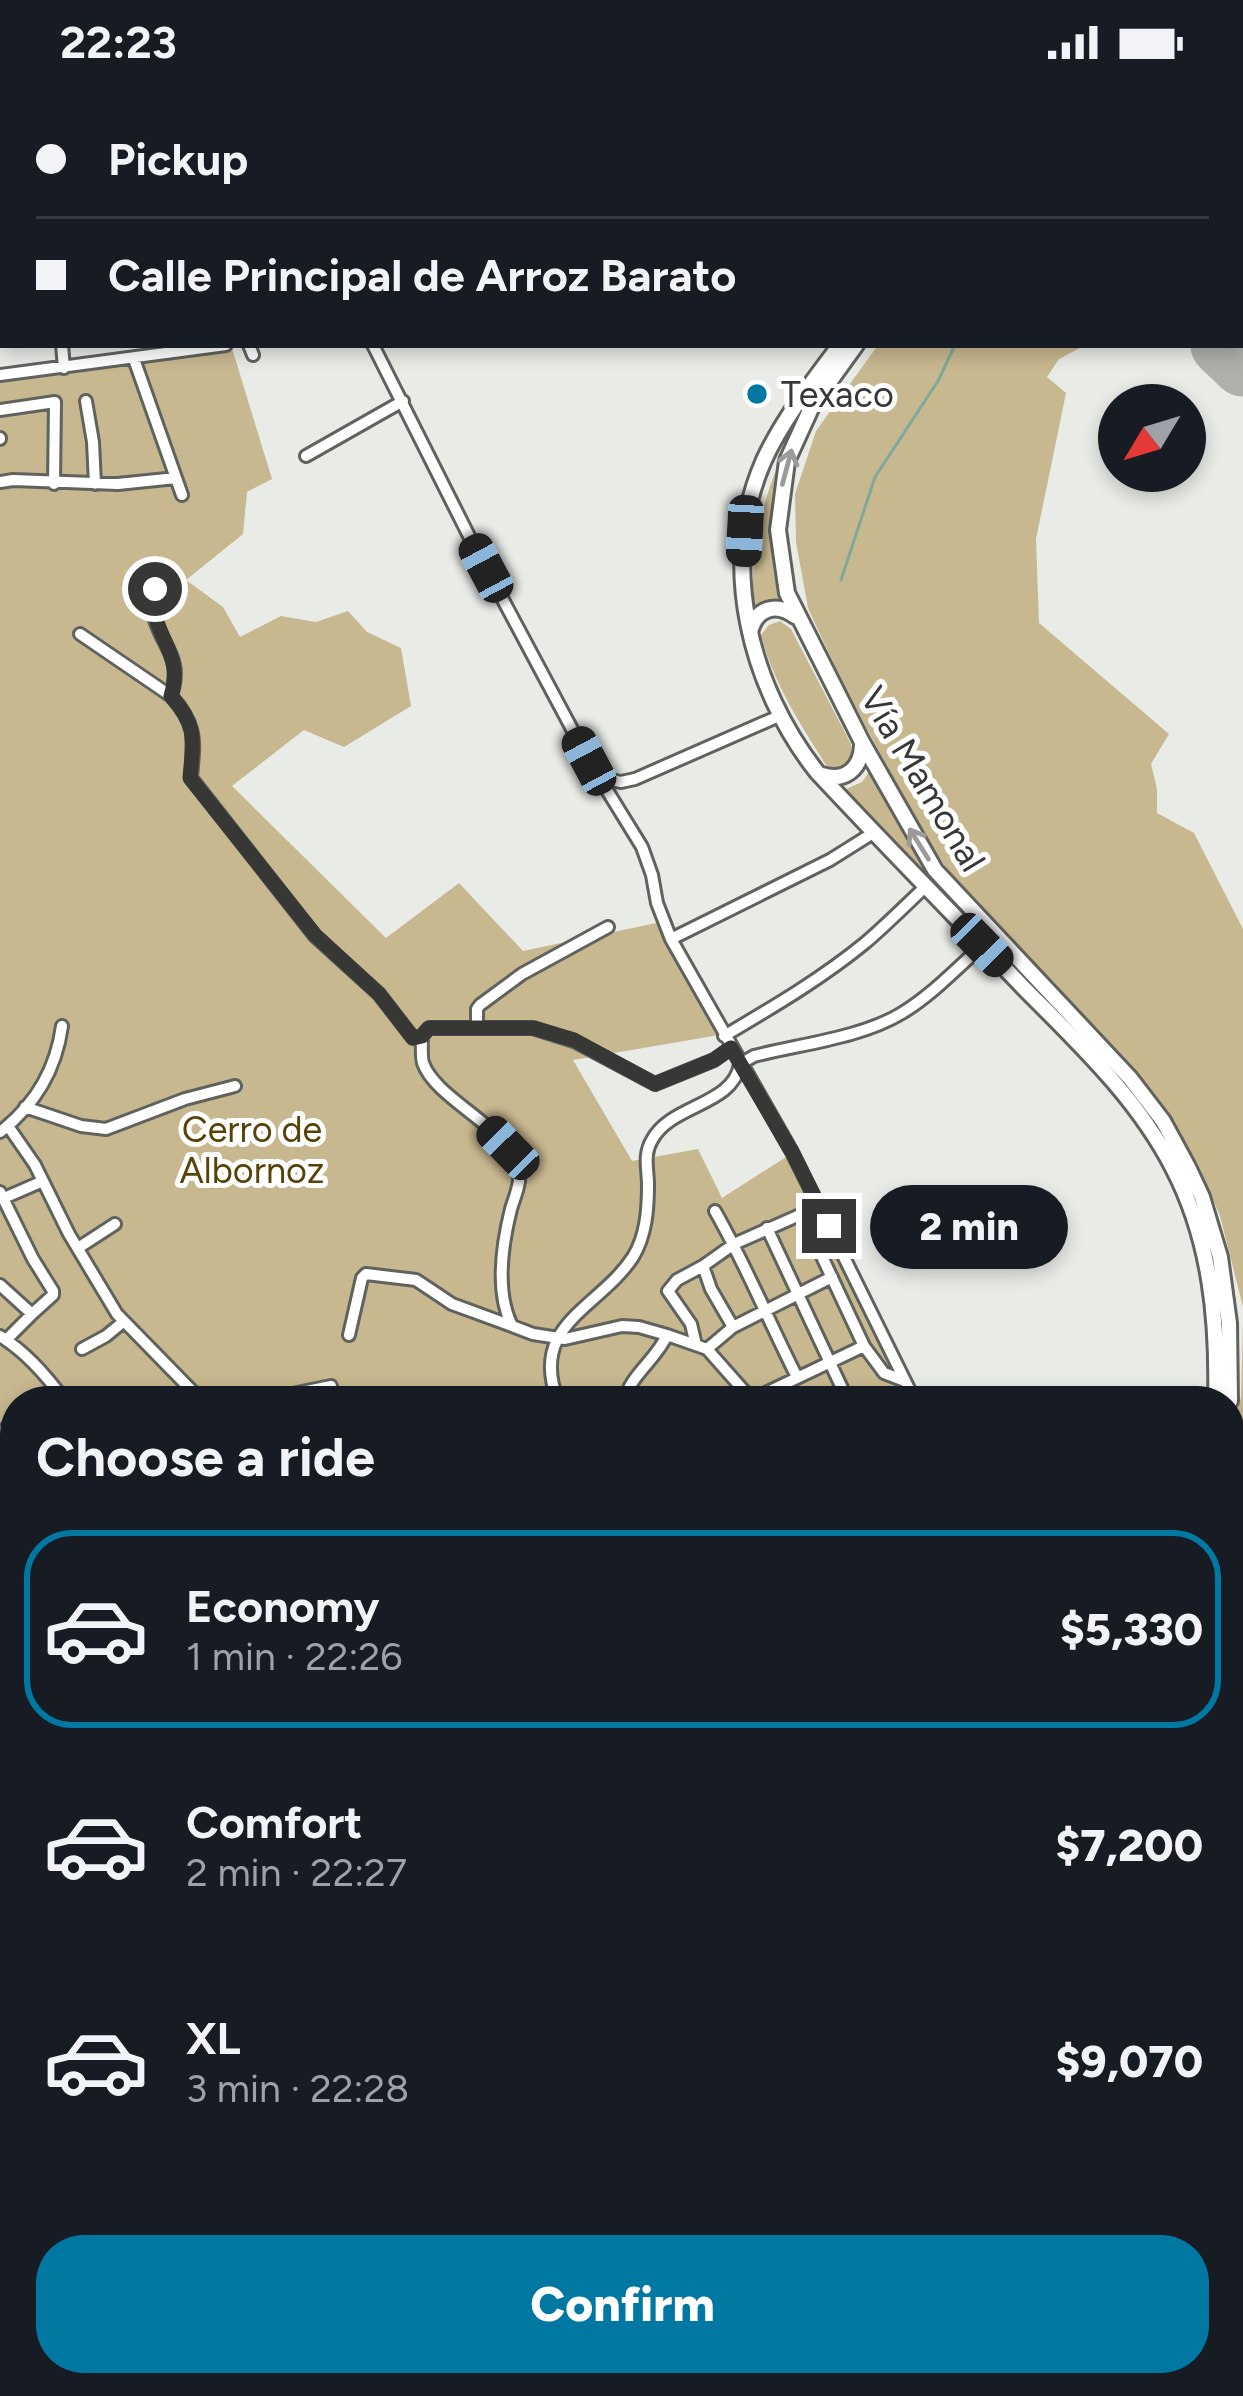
<!DOCTYPE html>
<html lang="en">
<head>
<meta charset="utf-8">
<style>
  body { margin:0; font-family:Figtree,sans-serif; background:#20242c; color:#f1f3f6; height:100vh; display:flex; flex-direction:column; font-size:45px; white-space:nowrap }
  * { box-sizing:border-box; margin:0 }
  p { font-size:39px; color:#9ea1a6 }
  .icon { flex:none; width:66px; height:66px; fill:none; stroke:currentColor; stroke-width:2; stroke-linecap:round; stroke-linejoin:round }
  .map { position:relative; flex:1; overflow:hidden }
  .panel { position:absolute; left:0px; top:1302px; width:1245px; height:1011px; display:flex; flex-direction:column; background:#171b24; border-radius:48px 48px 0 0; box-shadow:0 6px 18px #0003 }
  .panel>* { flex:none }
  .guide { position:absolute; left:0px; top:0px; width:1245px; height:264px; box-shadow:0 6px 18px #0003; display:grid; align-content:center; height:264px; padding:0 36px; background:#171b24 }
  .needle { width:78px; rotate:232deg }
  .fabs { position:absolute; left:1098px; top:300px; display:grid; gap:24px }
  .fabs a { display:grid; place-items:center; width:108px; height:108px; border-radius:50%; background:#171b24; box-shadow:0 6px 18px #0003; font-size:60px }
  .end { position:absolute; width:54px; height:54px; margin:-27px; border:15px solid #373836; background:#fff; box-shadow:0 0 0 6px #fff }
  .from { border-radius:50% }
  .bubble { position:absolute; height:84px; border-radius:42px; background:#171b24; box-shadow:0 6px 18px #0003; font-size:39px; font-weight:800; line-height:84px; text-align:center }
  .car { position:absolute; width:36px; height:72px; margin:-36px -18px; border-radius:15px; box-shadow:0 0 9px 3px #0007; background:linear-gradient(#222 24%,#8ab4d8 0 40%,#222 0 76%,#8ab4d8 0 86%,#222 0) }
  .guide b { display:flex; align-items:center; gap:42px; height:114px; font-size:45px }
  .guide b+b { border-top:3px solid #363941 }
  .guide i { width:30px; height:30px; background:#f1f3f6 }
  ul { padding:0; list-style:none }
  li { display:flex; align-items:center; gap:36px; height:198px; margin:0 24px 18px; padding:0 12px; border:6px solid transparent; border-radius:48px }
  li div { flex:1 }
  li b { display:block; font-size:45px }
  li em { font-style:normal; font-weight:800 }
  li.on { border-color:#0078a1 }
  li>.icon { width:108px; height:108px; stroke-width:1.5 }
  h2 { padding:0 36px; font-size:54px; line-height:144px }
  .primary-button { display:flex; gap:24px; margin-top:auto; padding:24px 36px }
  .primary-button a { flex:1; height:138px; border-radius:48px; background:#0078a1; color:#fff; font-size:48px; font-weight:800; line-height:138px; text-align:center }
  .status { display:flex; justify-content:space-between; align-items:center; height:84px; padding:0 60px; background:#171b24; direction:ltr }
  .status svg { height:33px; fill:currentColor }
  .map>svg:first-child { display:block }
  .green { fill:#c8b890 }
  .lines { fill:none; stroke-linecap:round; stroke-linejoin:round }
  .stream { stroke:#80a899; stroke-width:3 }
  .runway { stroke:#aeb0ac; stroke-width:63 }
  .minor-casing { stroke:#60625e; stroke-width:16 }
  .major-casing { stroke:#60625e; stroke-width:20 }
  .minor { stroke:#fff; stroke-width:10 }
  .major { stroke:#fff; stroke-width:14 }
  .oneway { stroke:#9b9c9a }
  .route { stroke:#373836; stroke-width:15 }
  .poi-dot { fill:#0078a1; stroke:#fff; stroke-width:4.5 }
  .labels { text-anchor:middle; dominant-baseline:central; stroke-width:10; stroke-linejoin:round; paint-order:stroke }
  .poi-label { font-size:36px; fill:#373836; stroke:#fff; text-anchor:start }
  .street-label { font-size:36px; fill:#373836; stroke:#fff }
  .park-label { font-size:36px; fill:#574308; stroke:#fff }
</style>
</head>
<body>
<div class="status"><b>22:23</b><svg viewBox="0 0 49 12"><path d="M0 12V9h3v3zM5 12V6h3v6zM10 12V3h3v9zM15 12V0h3v12zM26 1h20v11H26zM47 4h2v5h-2z"/></svg></div>
<div class="map">
<svg width="1243" height="2312" viewBox="0 0 1243 2312">
  <rect width="100%" height="100%" fill="#e9ebe7"/>
  <!-- green -->
  <path class="green" d="M231,261L272,395L247,408L243,450L186,496L223,523L240,553L281,532L316,538L348,527L367,548L401,564L411,622L344,663L304,646L232,702L386,854L459,799L523,867L666,837L725,950L573,976L632,1077L698,1065L722,1114L797,1066L913,1310L902,1317H15V2298H686L681,2312H0V295L153,276Z
    M878,261L1084,262L1059,275L1047,293L1066,309L1036,455L1039,539L1169,650L1151,680L1157,705V729L1194,749L1243,845V1223L1220,1132L1198,1080L1169,1032L1106,956L959,802L926,755L844,602L808,524L796,458L795,410L816,347Z
    M804,322L779,397L788,518L765,517L753,527C750,441 769,398 804,322Z
    M780,537L791,545L851,660V680L837,688L828,684C801,641 774,601 761,551L769,541Z
    M871,685L932,799L844,706L862,698Z
    M1243,1237V1835L1230,1826V1356L1241,1313Z"/>
  <g class="lines">
    <!-- stream -->
    <path class="stream" d="M440,0L442,3
      M559,0L565,3
      M523,3L531,0
      M1114,3L1116,0
      M841,496L875,393L938,297L955,261"/>
    <!-- runway -->
    <path class="runway" d="M1222,261L1243,281"/>
    <!-- minor casing -->
    <g class="minor-casing">
      <path id="minor" d="M123,0L124,3
        M248,0L249,3
        M0,66H3
        M0,149H3
        M0,226L3,225
        M62,261L64,284
        M249,261L253,271
        M373,261L470,454L589,677L642,763L652,791L657,819L671,855L792,1068L915,1317
        M134,275L182,411
        M0,291L226,261
        M86,317L93,358L95,400
        M0,326L55,318L54,400
        M0,354V355
        M306,372L403,317
        M0,398L13,396L118,400L176,394
        M155,481C155,496 150,515 153,529C161,564 184,571 171,612C198,642 194,657 191,694L315,852L379,910L413,954L422,952L429,944H533L574,957L655,1000L714,976L731,964
        M80,550L171,612
        M600,694L621,698L635,695L779,632
        M671,855L830,776L873,749
        M477,943V925L480,921L522,890L608,843
        M422,952C422,960 421,972 423,979C437,1018 515,1045 519,1089C521,1099 514,1115 511,1125C502,1161 495,1208 512,1242L533,1250L565,1255L622,1242L639,1243L667,1251L707,1265L753,1317
        M724,952C773,923 821,895 865,859C886,841 906,821 926,802
        M25,1023L81,1042L106,1045L185,1015L235,1002
        M8,1042L35,1081L69,1150L117,1230L202,1317
        M0,1048C35,1021 56,986 62,942
        M0,1108L33,1175L53,1207V1211L32,1230
        M4,1114L43,1097
        M715,1127C746,1181 769,1238 797,1293
        M767,1144L848,1317
        M78,1164L115,1140
        M0,1201L32,1230L6,1256
        M733,1243L711,1205L703,1182L734,1160L802,1130L864,1262L884,1289L905,1297
        M349,1251L362,1194L366,1190L416,1196L452,1220L512,1242
        M0,1252C26,1268 47,1292 65,1317
        M696,1261L691,1240L668,1207L677,1196L703,1182
        M82,1265L106,1252L123,1238
        M707,1265L733,1243L832,1193
        M753,1315L864,1262
        M278,1317L292,1310L331,1302
        M558,1317C528,1240 599,1225 633,1173C646,1152 648,1126 648,1101C648,1085 643,1071 652,1056C671,1020 733,1022 740,980L754,972C801,960 861,954 902,929C932,911 957,884 983,861
        M624,1317C631,1290 656,1276 667,1251
        M0,1350L15,1335
        M0,1393L15,1407
        M0,1536L15,1527
        M0,1557L11,1575L15,1598
        M0,1640L15,1637
        M0,1710L15,1709
        M0,1815L15,1793
        M0,1839L15,1849
        M1230,2022L1243,2031
        M0,2131L15,2120
        M0,2157L15,2174
        M0,2200L15,2181
        M354,2298L366,2312
        M426,2308L443,2301L444,2298
        M134,2312L136,2298
        M239,2312L242,2298
        M528,2312L535,2298
        M563,2312L570,2298"/>
    </g>
    <!-- major casing -->
    <g class="major-casing">
      <path id="major" d="M1035,3L1037,0
        M1049,3L1051,0
        M840,261C813,297 783,335 764,376C718,480 750,603 817,688C884,760 953,830 1021,901C1077,958 1136,1012 1173,1084C1211,1157 1218,1237 1216,1317
        M856,261L812,322L787,377L778,446L787,509L862,658L935,786L1130,994L1163,1037L1188,1083L1202,1113L1220,1173L1229,1239L1230,1317
        M750,548C756,524 776,518 795,532
        M822,691C845,698 861,685 862,661
        M919,2312L924,2298
        M937,2312L941,2298"/>
    </g>
    <!-- minor -->
    <use href="#minor" class="minor"/>
    <!-- major -->
    <use href="#major" class="major"/>
  </g>
  <!-- one-way arrows -->
  <defs><path id="oneway-shaft" d="M-6 0H5M1.5-3L5.5 0L1.5 3" fill="none" stroke-width="1.6" stroke-linecap="round" stroke-linejoin="round" transform="scale(3)"/></defs>
  <g class="oneway">
    <use href="#oneway-shaft" transform="translate(787 383) rotate(-75)"/>
    <use href="#oneway-shaft" transform="translate(919 760) rotate(-122)"/>
  </g>
  <g class="lines">
    <!-- route -->
    <path class="route" d="M155,505C146,549 186,566 171,612C198,642 193,657 190,694L315,851L379,910L413,954L422,952L429,944H533L574,956L655,1000L714,976L731,964L792,1068L829,1142"/>
  </g>
  <!-- markers -->
  <circle class="poi-dot" cx="757" cy="310" r="12"/>
  <g class="labels">
    <!-- poi labels -->
    <g class="poi-label">
      <text x="781" y="310">Texaco</text>
    </g>
    <!-- street labels -->
    <g class="street-label">
      <text transform="translate(923 695) rotate(59)">Vía Mamonal</text>
    </g>
    <!-- park labels -->
    <g class="park-label">
      <text x="252" y="1045">Cerro de<tspan x="252" dy="41">Albornoz</tspan></text>
    </g>
  </g>
</svg>
<div class="fabs">
<a><svg class="needle" viewBox="-14 -14 28 28"><path d="M0-13l5 13h-10z" fill="#e53935"/><path d="M0 13l5-13h-10z" fill="#9ea1a6"/></svg></a>
</div>
<i class="end from" style="left:155px;top:505px"></i>
<i class="end" style="left:829px;top:1142px"></i>
<div class="bubble" style="left:870px;top:1101px;width:198px">2 min</div>
<i class="car" style="left:745px;top:447px;rotate:183deg"></i>
<i class="car" style="left:486px;top:484px;rotate:332deg"></i>
<i class="car" style="left:589px;top:677px;rotate:332deg"></i>
<i class="car" style="left:982px;top:861px;rotate:136deg"></i>
<i class="car" style="left:508px;top:1064px;rotate:316deg"></i>
<div class="guide">
<b><i class="from"></i>Pickup</b>
<b><i></i>Calle Principal de Arroz Barato</b>
</div>
<section class="panel">
<h2>Choose a ride</h2>
<ul>
<li class="on"><svg class="icon" aria-label="car" viewBox="0 0 24 24"><path d="M5 17H2v-5l4-1 3-4h7l3 4 3 1v5h-3M9 17h6M6 11h13"/><circle cx="7" cy="17" r="2"/><circle cx="17" cy="17" r="2"/></svg><div><b>Economy</b><p>1 min · 22:26</p></div><em>$5,330</em></li>
<li><svg class="icon" aria-label="car" viewBox="0 0 24 24"><path d="M5 17H2v-5l4-1 3-4h7l3 4 3 1v5h-3M9 17h6M6 11h13"/><circle cx="7" cy="17" r="2"/><circle cx="17" cy="17" r="2"/></svg><div><b>Comfort</b><p>2 min · 22:27</p></div><em>$7,200</em></li>
<li><svg class="icon" aria-label="car" viewBox="0 0 24 24"><path d="M5 17H2v-5l4-1 3-4h7l3 4 3 1v5h-3M9 17h6M6 11h13"/><circle cx="7" cy="17" r="2"/><circle cx="17" cy="17" r="2"/></svg><div><b>XL</b><p>3 min · 22:28</p></div><em>$9,070</em></li>
</ul>
<div class="primary-button"><a>Confirm</a></div>
</section>
</div>
</body>
</html>
